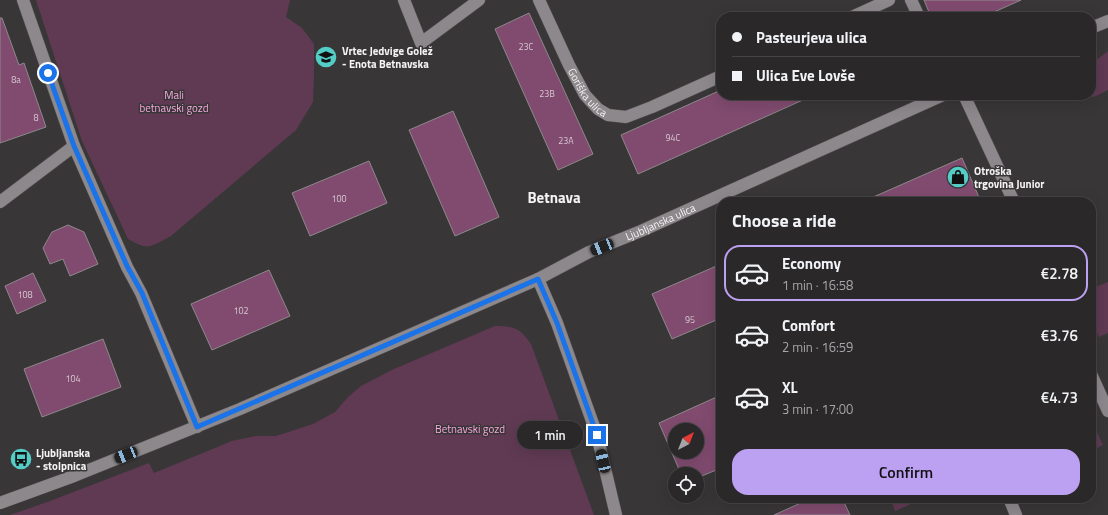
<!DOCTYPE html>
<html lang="en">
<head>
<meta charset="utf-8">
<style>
  body { margin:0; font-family:"Titillium Web",sans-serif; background:#333032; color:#f1f3f6; height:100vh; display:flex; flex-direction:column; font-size:15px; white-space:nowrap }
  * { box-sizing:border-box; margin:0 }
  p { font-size:13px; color:#a6a6a8 }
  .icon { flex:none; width:22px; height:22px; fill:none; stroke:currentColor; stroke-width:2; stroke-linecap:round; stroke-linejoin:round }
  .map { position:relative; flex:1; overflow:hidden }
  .panel { position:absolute; left:716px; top:197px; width:380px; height:306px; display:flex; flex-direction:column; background:#2b282a; border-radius:16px; box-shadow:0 4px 16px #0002,0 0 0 1px #474447 }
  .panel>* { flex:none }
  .hud { position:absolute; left:716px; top:12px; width:380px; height:88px; border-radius:16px; box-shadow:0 4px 16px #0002,0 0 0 1px #474447; display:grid; align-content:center; height:88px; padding:0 16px; background:#2b282a }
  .needle { width:26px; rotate:42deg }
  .buttons { position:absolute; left:668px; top:423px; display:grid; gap:8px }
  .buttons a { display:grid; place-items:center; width:36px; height:36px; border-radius:50%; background:#2b282a; box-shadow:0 4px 16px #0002,0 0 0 1px #474447; font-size:20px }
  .end { position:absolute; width:18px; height:18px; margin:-9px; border:5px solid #1a73e8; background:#fff; box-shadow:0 0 0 2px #fff }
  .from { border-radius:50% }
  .bubble { position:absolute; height:28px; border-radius:14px; background:#2b282a; box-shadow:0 4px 16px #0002,0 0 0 1px #474447; font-size:13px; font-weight:600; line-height:28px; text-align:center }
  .car { position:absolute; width:12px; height:24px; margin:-12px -6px; border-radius:5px; box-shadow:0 0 3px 1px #0007; background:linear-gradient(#222 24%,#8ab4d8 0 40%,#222 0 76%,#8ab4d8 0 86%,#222 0) }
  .hud b { display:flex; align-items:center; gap:14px; height:38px; font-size:15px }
  .hud b+b { border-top:1px solid #474447 }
  .hud i { width:10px; height:10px; background:#f1f3f6 }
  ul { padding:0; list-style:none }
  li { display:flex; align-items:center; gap:12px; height:56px; margin:0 8px 6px; padding:0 8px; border:2px solid transparent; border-radius:16px }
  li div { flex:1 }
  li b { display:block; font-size:15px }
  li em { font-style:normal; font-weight:600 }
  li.selected { border-color:#bca0f2 }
  li>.icon { width:36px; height:36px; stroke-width:1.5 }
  h2 { padding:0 16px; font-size:18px; line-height:48px }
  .primary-button { display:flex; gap:8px; margin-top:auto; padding:8px 16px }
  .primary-button a { flex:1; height:46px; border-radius:16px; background:#bca0f2; color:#111; font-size:16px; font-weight:600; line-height:46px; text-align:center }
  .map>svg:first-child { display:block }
  .green { fill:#603a53 }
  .building { fill:#804b6f; stroke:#8d898b; fill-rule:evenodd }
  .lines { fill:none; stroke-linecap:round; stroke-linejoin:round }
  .minor-casing { stroke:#575556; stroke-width:13 }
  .minor { stroke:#8c888b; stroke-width:12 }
  .route { stroke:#1a73e8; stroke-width:5 }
  .labels { text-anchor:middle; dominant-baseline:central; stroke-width:3; stroke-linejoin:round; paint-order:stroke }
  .number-label { font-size:9px; fill:#d8c9d3 }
  .poi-label { font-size:11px; font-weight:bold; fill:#f5f3f4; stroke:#393638; text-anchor:start }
  .street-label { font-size:11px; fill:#f5f3f4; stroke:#393638 }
  .park-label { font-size:11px; fill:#faa8df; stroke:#393638 }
  .district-label { font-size:15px; font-weight:bold; fill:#f5f3f4; stroke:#393638 }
</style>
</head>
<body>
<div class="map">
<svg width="1108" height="515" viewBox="0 0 1108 515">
  <rect width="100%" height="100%" fill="#393638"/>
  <!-- green -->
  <path class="green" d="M36,0H290L286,17L302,28L314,44V74L313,102L296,130L171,236C150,247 149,251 128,239L82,141Z
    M1108,51V90L1094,97L1086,95H1091V64Z
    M1108,282V333L1099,337L1091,320V289Z
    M495,326C514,326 520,328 531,344L594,515H10L50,501L149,463L154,473L232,441L256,436H276L313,424L335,412L348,397L361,386L394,369Z
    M1091,420L1103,445L1091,451Z
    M890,498H925L895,511Z"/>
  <!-- building -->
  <path class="building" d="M924,0H1021L983,17H931Z
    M529,13L593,154L558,170L495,29Z
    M0,18H2L19,65L24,63L46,127L0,143Z
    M721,90V95H814L638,174L621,135Z
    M453,111L499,217L455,236L409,130Z
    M962,158L981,202H862Z
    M369,161L387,203L310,236L292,193Z
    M68,225L84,232L98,264L70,276L63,259L50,264L43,248L52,232Z
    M721,264V318L672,339L652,294Z
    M269,270L290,316L212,350L191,304Z
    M33,273L46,301L17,314L5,286Z
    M103,339L121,387L42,417L24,369Z
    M721,395V468L697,478V474H681L659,423ZM675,430H697V452H675Z
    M812,498H842L850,515H774Z"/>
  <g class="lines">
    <!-- minor casing -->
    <g class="minor-casing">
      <g id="minor">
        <path d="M23,0L74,146L127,267L141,293L197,427"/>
        <path d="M404,0L421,43L479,0"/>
        <path id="s1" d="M539,0L569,65L585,95L598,109L608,115L626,117L652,107L721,76"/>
        <path d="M911,0L919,17"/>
        <path d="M852,17L889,0"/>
        <path d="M1091,28L1108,21"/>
        <path d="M964,95L1014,202"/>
        <path d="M0,202L74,146"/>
        <path d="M538,279L557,323L597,435L616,515"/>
        <path d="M1091,374L1108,411"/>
        <path d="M1009,498L1016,515"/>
        <path id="s2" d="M0,503L74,476L240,409L538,279L589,252L641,231L943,95"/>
      </g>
    </g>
    <!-- minor -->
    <use href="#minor" class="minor"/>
  </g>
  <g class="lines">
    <!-- route -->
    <path class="route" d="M48,73L74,146L127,266L142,293L197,427L538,279L557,323L597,435"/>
  </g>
  <!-- icons -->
  <defs>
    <g id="school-disc" transform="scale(1.15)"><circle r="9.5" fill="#54cdc7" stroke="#393638"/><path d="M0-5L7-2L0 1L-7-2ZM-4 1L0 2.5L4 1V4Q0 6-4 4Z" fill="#111"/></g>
    <g id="shop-disc" transform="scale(1.15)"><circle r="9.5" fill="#54cdc7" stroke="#393638"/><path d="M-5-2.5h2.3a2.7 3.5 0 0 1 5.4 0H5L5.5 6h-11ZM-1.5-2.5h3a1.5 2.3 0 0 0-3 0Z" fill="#111"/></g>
    <g id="bus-disc" transform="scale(1.15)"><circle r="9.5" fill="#54cdc7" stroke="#393638"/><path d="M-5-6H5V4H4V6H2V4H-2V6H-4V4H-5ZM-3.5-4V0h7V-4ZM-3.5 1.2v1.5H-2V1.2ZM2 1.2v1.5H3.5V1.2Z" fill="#111"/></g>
  </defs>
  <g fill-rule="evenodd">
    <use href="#school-disc" x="326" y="57"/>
    <use href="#shop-disc" x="958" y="177"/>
    <use href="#bus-disc" x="21" y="459"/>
  </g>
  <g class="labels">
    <!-- number labels -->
    <g class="number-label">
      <text x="526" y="46">23C</text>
      <text x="16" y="79">8a</text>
      <text x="547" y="93">23B</text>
      <text x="36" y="117">8</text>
      <text x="673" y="137">94C</text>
      <text x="566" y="140">23A</text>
      <text x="339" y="198">100</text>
      <text x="25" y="294">108</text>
      <text x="241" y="310">102</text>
      <text x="690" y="319">95</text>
      <text x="73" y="378">104</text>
    </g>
    <!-- poi labels -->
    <g class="poi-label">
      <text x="342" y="51">Vrtec Jedvige Golež<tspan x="342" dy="13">- Enota Betnavska</tspan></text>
      <text x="974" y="171">Otroška<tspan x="974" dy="13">trgovina Junior</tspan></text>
      <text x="36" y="453">Ljubljanska<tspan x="36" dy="13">- stolpnica</tspan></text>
    </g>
    <!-- street labels -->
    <g class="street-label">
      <text stroke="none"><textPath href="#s1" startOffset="105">Goriška ulica</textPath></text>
      <text stroke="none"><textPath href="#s2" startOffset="718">Ljubljanska ulica</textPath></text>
    </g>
    <!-- park labels -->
    <g class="park-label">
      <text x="174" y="95">Mali<tspan x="174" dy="13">betnavski gozd</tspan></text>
      <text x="470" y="429">Betnavski gozd</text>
    </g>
    <!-- district labels -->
    <g class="district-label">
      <text x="554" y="197">Betnava</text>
    </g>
  </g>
</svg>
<div class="buttons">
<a><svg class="needle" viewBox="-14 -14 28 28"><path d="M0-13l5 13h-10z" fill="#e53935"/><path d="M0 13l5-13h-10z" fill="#a6a6a8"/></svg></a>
<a><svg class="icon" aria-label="locate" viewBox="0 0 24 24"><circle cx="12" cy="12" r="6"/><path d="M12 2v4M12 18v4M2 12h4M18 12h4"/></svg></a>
</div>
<i class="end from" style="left:48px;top:73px"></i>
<i class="end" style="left:597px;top:435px"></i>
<div class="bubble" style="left:517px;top:421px;width:66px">1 min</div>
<i class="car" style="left:602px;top:247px;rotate:248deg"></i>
<i class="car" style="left:126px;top:455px;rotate:248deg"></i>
<i class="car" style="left:603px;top:461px;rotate:347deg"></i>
<div class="hud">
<b><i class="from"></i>Pasteurjeva ulica</b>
<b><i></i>Ulica Eve Lovše</b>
</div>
<section class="panel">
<h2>Choose a ride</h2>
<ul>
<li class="selected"><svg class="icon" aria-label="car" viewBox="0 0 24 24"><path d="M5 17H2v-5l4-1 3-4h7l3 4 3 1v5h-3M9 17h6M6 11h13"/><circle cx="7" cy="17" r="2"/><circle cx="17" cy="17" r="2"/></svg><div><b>Economy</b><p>1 min · 16:58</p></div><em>€2.78</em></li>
<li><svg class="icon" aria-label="car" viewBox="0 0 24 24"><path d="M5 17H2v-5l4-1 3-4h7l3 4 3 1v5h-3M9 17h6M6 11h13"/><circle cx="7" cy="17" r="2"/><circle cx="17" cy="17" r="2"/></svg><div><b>Comfort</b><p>2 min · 16:59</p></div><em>€3.76</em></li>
<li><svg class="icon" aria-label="car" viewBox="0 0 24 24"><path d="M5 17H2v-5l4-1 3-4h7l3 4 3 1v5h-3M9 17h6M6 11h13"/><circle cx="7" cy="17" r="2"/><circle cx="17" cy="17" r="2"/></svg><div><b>XL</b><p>3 min · 17:00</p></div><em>€4.73</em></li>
</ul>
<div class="primary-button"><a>Confirm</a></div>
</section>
</div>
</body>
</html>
